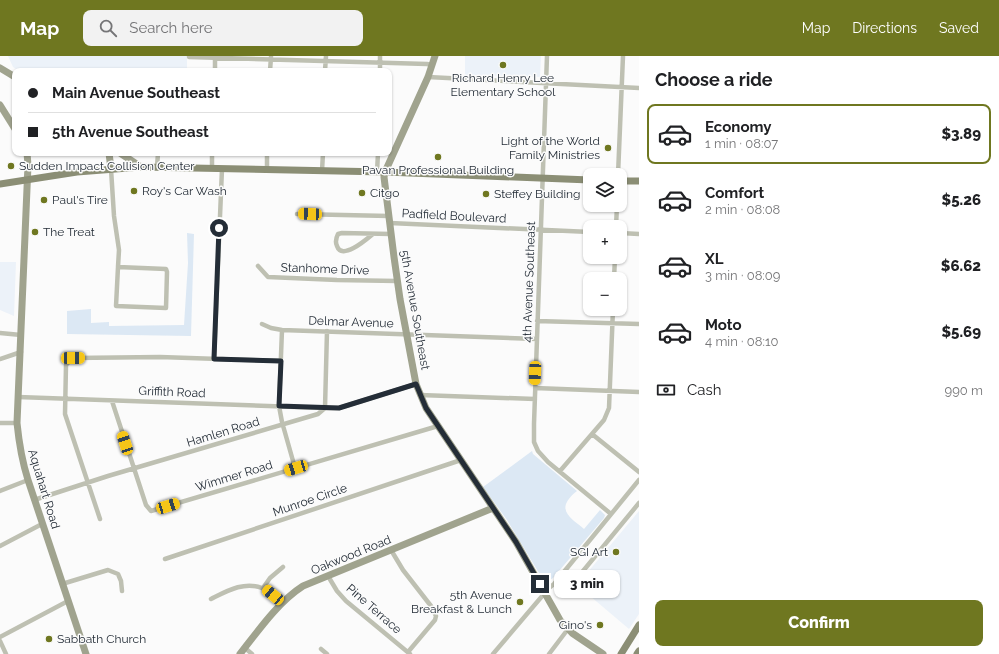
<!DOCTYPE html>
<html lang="en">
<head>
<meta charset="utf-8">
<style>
  body { margin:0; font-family:Raleway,sans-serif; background:#f2f2f2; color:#202124; height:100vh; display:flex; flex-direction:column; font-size:15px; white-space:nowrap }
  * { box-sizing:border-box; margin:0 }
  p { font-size:13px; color:#757577 }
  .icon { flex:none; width:22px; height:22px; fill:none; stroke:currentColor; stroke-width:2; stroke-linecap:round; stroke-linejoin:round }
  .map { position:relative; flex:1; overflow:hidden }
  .panel { display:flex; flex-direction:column; background:#fff; width:360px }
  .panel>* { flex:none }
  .top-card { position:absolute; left:12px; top:12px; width:380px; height:88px; border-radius:8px; box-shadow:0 1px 3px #0004; display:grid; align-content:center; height:88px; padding:0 16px; background:#fff }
  .fabs { position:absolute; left:583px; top:112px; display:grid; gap:8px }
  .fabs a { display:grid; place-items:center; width:44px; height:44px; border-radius:8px; background:#fff; box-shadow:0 1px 3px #0004; font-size:20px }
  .end { position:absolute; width:18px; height:18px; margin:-9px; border:5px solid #242d37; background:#fff; box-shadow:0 0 0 2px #fff }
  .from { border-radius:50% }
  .bubble { position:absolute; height:28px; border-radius:8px; background:#fff; box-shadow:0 1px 3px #0004; font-size:13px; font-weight:800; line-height:28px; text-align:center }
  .car { position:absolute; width:12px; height:24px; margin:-12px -6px; border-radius:5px; box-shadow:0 0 3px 1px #0007; background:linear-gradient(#f5c518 24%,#345 0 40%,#f5c518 0 76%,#345 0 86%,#f5c518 0) }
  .top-card b { display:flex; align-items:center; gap:14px; height:38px; font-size:15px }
  .top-card b+b { border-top:1px solid #e0e0e0 }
  .top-card i { width:10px; height:10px; background:#202124 }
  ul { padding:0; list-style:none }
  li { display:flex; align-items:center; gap:12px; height:60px; margin:0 8px 6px; padding:0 8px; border:2px solid transparent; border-radius:8px }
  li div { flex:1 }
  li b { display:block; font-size:15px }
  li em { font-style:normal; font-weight:800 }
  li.active { border-color:#6f7720 }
  li>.icon { width:36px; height:36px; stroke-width:1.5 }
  h2 { padding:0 16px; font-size:18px; line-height:48px }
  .pay { display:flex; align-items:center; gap:10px; height:44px; padding:0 16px; font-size:15px }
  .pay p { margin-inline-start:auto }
  .cta { display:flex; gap:8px; margin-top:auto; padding:8px 16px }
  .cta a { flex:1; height:46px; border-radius:8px; background:#6f7720; color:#fff; font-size:16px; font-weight:800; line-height:46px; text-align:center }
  header { display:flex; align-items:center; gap:24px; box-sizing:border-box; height:56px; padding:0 20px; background:#6f7720; color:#fff }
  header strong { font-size:19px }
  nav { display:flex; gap:22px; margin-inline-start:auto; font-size:14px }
  .search { width:280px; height:36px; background:#f2f2f2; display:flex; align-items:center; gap:10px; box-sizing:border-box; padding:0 14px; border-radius:8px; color:#757577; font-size:15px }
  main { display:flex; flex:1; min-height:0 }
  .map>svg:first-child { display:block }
  .built { fill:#ecf2f9 }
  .green { fill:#dce8f4 }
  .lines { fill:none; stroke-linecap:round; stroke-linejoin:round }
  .street { stroke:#bec0b2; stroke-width:4.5 }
  .secondary { stroke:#a0a38e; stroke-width:7 }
  .primary { stroke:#8b8e75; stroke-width:7 }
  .route { stroke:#242d37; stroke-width:5 }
  .poi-dot { fill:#6f7720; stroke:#fbfbfb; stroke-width:1.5 }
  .labels { text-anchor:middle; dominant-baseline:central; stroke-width:3; stroke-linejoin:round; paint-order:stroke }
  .poi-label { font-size:12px; fill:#242d37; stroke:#fbfbfb; text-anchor:start }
  .street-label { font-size:12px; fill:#242d37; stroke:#fbfbfb }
</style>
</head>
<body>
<header>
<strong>Map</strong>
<div class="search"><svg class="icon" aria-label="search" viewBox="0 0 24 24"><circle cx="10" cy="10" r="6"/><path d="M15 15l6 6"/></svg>Search here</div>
<nav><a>Map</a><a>Directions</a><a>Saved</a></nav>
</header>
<main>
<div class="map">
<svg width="639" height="598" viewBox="0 0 639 598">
  <rect width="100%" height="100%" fill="#fbfbfb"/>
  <!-- built -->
  <path class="built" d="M8,0H187V15H19L13,11Z
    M465,0H541L540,21L465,19Z
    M0,206H16L14,260L0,254Z
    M639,455V558L629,573L577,529Z"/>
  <!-- green -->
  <path class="green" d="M187,177L194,178L191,280L67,278V255L91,253V267L109,266V270L184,269L188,207Z
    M532,395L533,398L577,435C573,438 568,443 566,448C562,459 578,467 584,473L600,454L605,459L604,462L553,522L550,524L542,522L507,464L483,431Z"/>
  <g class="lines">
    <!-- street -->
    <path class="street" d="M547,0L534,368V386L538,395L548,406L611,458
      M189,1L427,8L432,9
      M215,15V0
      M270,15L271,1
      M325,15L326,0
      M380,15V0
      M428,21L639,32
      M157,111L158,97
      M212,112V97
      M111,113L114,160L119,194L118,211L166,213L167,216L166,252L116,250L118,211
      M267,114V97
      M322,115L323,97
      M377,116L378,97
      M618,119L623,0
      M297,158L389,160
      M390,167L590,176
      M616,171L617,149
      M620,177L639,178
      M373,178C367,183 342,205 337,190C335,186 336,182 338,178L342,177L391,178
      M258,210L268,221L337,224L397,225
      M614,223L615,201
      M537,265L639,268
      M262,268L271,272L282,274L537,283
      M282,274L279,350L282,366L295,412
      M0,277L21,279
      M0,303L21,296
      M214,303L222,113
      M535,332L639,336
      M420,339L535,343
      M18,341L325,352L327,275
      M112,345L146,449L151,455L438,370
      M0,367H17
      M592,378L639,416
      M560,415L604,364L609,352L613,253
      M0,435L28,424
      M34,444L108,420L318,358L325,352H339L416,328
      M100,463L65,358L66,309L73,302L160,301L281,305
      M0,490L42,468
      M391,494L403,514L431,550L436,560L435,564L408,596
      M165,503L461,404
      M328,520L337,535L346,545L410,598
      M574,526L639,447
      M62,528L108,514L118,518L121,525L122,535
      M263,532L270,522L283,511
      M211,543C227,535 244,525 262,532C269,534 276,542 282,547
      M0,581L68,545
      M0,585L6,598
      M245,592L252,598
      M321,593L327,598
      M493,598L549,532L554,528L639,424
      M549,598L568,573"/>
    <!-- secondary -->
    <path class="secondary" d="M435,0L428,21L385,116L384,121L394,201L400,243L416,328L426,352L516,486L560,564L572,577L603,598
      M0,12L15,21
      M0,49L15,73
      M27,97L28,109L17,367C19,387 22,405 28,424L86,598
      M109,97L111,113
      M120,97L141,111
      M240,598C258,575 278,546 303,530L493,452"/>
    <!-- primary -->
    <path class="primary" d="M620,125H639
      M0,128L77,116L141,111L385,116L590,124
      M621,598L639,569
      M637,598L639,595"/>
  </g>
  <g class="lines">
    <!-- route -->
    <path class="route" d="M219,172L214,303L281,305L279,350L339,352L416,328L426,352L516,486L540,528"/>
  </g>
  <!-- markers -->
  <g class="poi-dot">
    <circle cx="503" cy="9" r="4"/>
    <circle cx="608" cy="92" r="4"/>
    <circle cx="438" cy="101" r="4"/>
    <circle cx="11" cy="110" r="4"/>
    <circle cx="134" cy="135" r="4"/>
    <circle cx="362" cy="137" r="4"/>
    <circle cx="486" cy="138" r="4"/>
    <circle cx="44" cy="144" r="4"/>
    <circle cx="35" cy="176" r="4"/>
    <circle cx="616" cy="496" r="4"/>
    <circle cx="520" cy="546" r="4"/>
    <circle cx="600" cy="569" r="4"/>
    <circle cx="49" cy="583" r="4"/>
  </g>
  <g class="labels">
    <!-- poi labels -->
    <g class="poi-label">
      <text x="503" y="22" text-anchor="middle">Richard Henry Lee<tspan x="503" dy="14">Elementary School</tspan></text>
      <text x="600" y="85" text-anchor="end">Light of the World<tspan x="600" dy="14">Family Ministries</tspan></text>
      <text x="19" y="110">Sudden Impact Collision Center</text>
      <text x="438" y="114" text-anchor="middle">Pavan Professional Building</text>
      <text x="142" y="135">Roy's Car Wash</text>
      <text x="370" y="137">Citgo</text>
      <text x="494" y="138">Steffey Building</text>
      <text x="52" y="144">Paul's Tire</text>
      <text x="43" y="176">The Treat</text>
      <text x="608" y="496" text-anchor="end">SGI Art</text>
      <text x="512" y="539" text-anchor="end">5th Avenue<tspan x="512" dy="14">Breakfast &amp; Lunch</tspan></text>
      <text x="592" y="569" text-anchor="end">Gino's</text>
      <text x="57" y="583">Sabbath Church</text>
    </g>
    <!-- street labels -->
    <g class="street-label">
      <text transform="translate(454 160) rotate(3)">Padfield Boulevard</text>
      <text transform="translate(325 213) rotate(2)">Stanhome Drive</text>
      <text transform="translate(529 226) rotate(-88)">4th Avenue Southeast</text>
      <text transform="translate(415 254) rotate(80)">5th Avenue Southeast</text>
      <text transform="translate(351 266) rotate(2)">Delmar Avenue</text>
      <text transform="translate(172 336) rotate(2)">Griffith Road</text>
      <text transform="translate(223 376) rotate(-17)">Hamlen Road</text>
      <text transform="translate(234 420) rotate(-17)">Wimmer Road</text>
      <text transform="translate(44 433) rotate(73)">Aquahart Road</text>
      <text transform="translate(310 444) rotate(-19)">Munroe Circle</text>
      <text transform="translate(351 499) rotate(-22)">Oakwood Road</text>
      <text transform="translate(374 553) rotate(41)">Pine Terrace</text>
    </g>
  </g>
</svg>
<div class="fabs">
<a><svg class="icon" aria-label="layers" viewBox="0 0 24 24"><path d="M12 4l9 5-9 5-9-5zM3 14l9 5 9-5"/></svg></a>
<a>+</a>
<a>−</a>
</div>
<i class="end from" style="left:219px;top:172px"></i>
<i class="end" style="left:540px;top:528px"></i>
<div class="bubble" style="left:554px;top:514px;width:66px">3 min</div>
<i class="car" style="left:310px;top:158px;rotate:272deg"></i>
<i class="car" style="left:73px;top:302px;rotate:89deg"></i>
<i class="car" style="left:535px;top:317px;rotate:182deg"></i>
<i class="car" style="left:125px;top:387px;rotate:342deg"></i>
<i class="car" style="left:296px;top:412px;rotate:253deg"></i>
<i class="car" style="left:168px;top:450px;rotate:73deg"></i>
<i class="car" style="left:273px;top:539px;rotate:309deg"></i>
<div class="top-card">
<b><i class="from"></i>Main Avenue Southeast</b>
<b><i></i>5th Avenue Southeast</b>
</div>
</div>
<section class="panel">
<h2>Choose a ride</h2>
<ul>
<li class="active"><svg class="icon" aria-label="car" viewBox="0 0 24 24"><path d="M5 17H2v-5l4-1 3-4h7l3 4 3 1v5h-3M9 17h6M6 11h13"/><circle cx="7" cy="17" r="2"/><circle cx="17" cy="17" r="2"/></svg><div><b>Economy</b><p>1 min · 08:07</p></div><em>$3.89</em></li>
<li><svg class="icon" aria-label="car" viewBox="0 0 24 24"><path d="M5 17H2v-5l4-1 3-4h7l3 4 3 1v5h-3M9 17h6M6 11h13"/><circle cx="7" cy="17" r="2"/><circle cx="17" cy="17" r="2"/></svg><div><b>Comfort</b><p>2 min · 08:08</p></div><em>$5.26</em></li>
<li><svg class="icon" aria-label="car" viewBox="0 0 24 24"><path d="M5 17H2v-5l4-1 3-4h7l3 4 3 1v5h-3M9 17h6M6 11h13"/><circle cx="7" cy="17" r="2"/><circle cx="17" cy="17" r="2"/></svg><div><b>XL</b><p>3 min · 08:09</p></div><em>$6.62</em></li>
<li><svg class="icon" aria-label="car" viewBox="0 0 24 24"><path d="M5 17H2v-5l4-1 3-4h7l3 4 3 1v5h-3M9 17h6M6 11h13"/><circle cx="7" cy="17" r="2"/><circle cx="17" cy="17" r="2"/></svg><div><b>Moto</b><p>4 min · 08:10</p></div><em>$5.69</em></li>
</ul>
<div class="pay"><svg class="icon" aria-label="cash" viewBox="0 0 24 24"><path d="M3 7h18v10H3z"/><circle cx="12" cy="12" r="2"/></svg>Cash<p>990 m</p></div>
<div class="cta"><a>Confirm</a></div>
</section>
</main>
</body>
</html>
